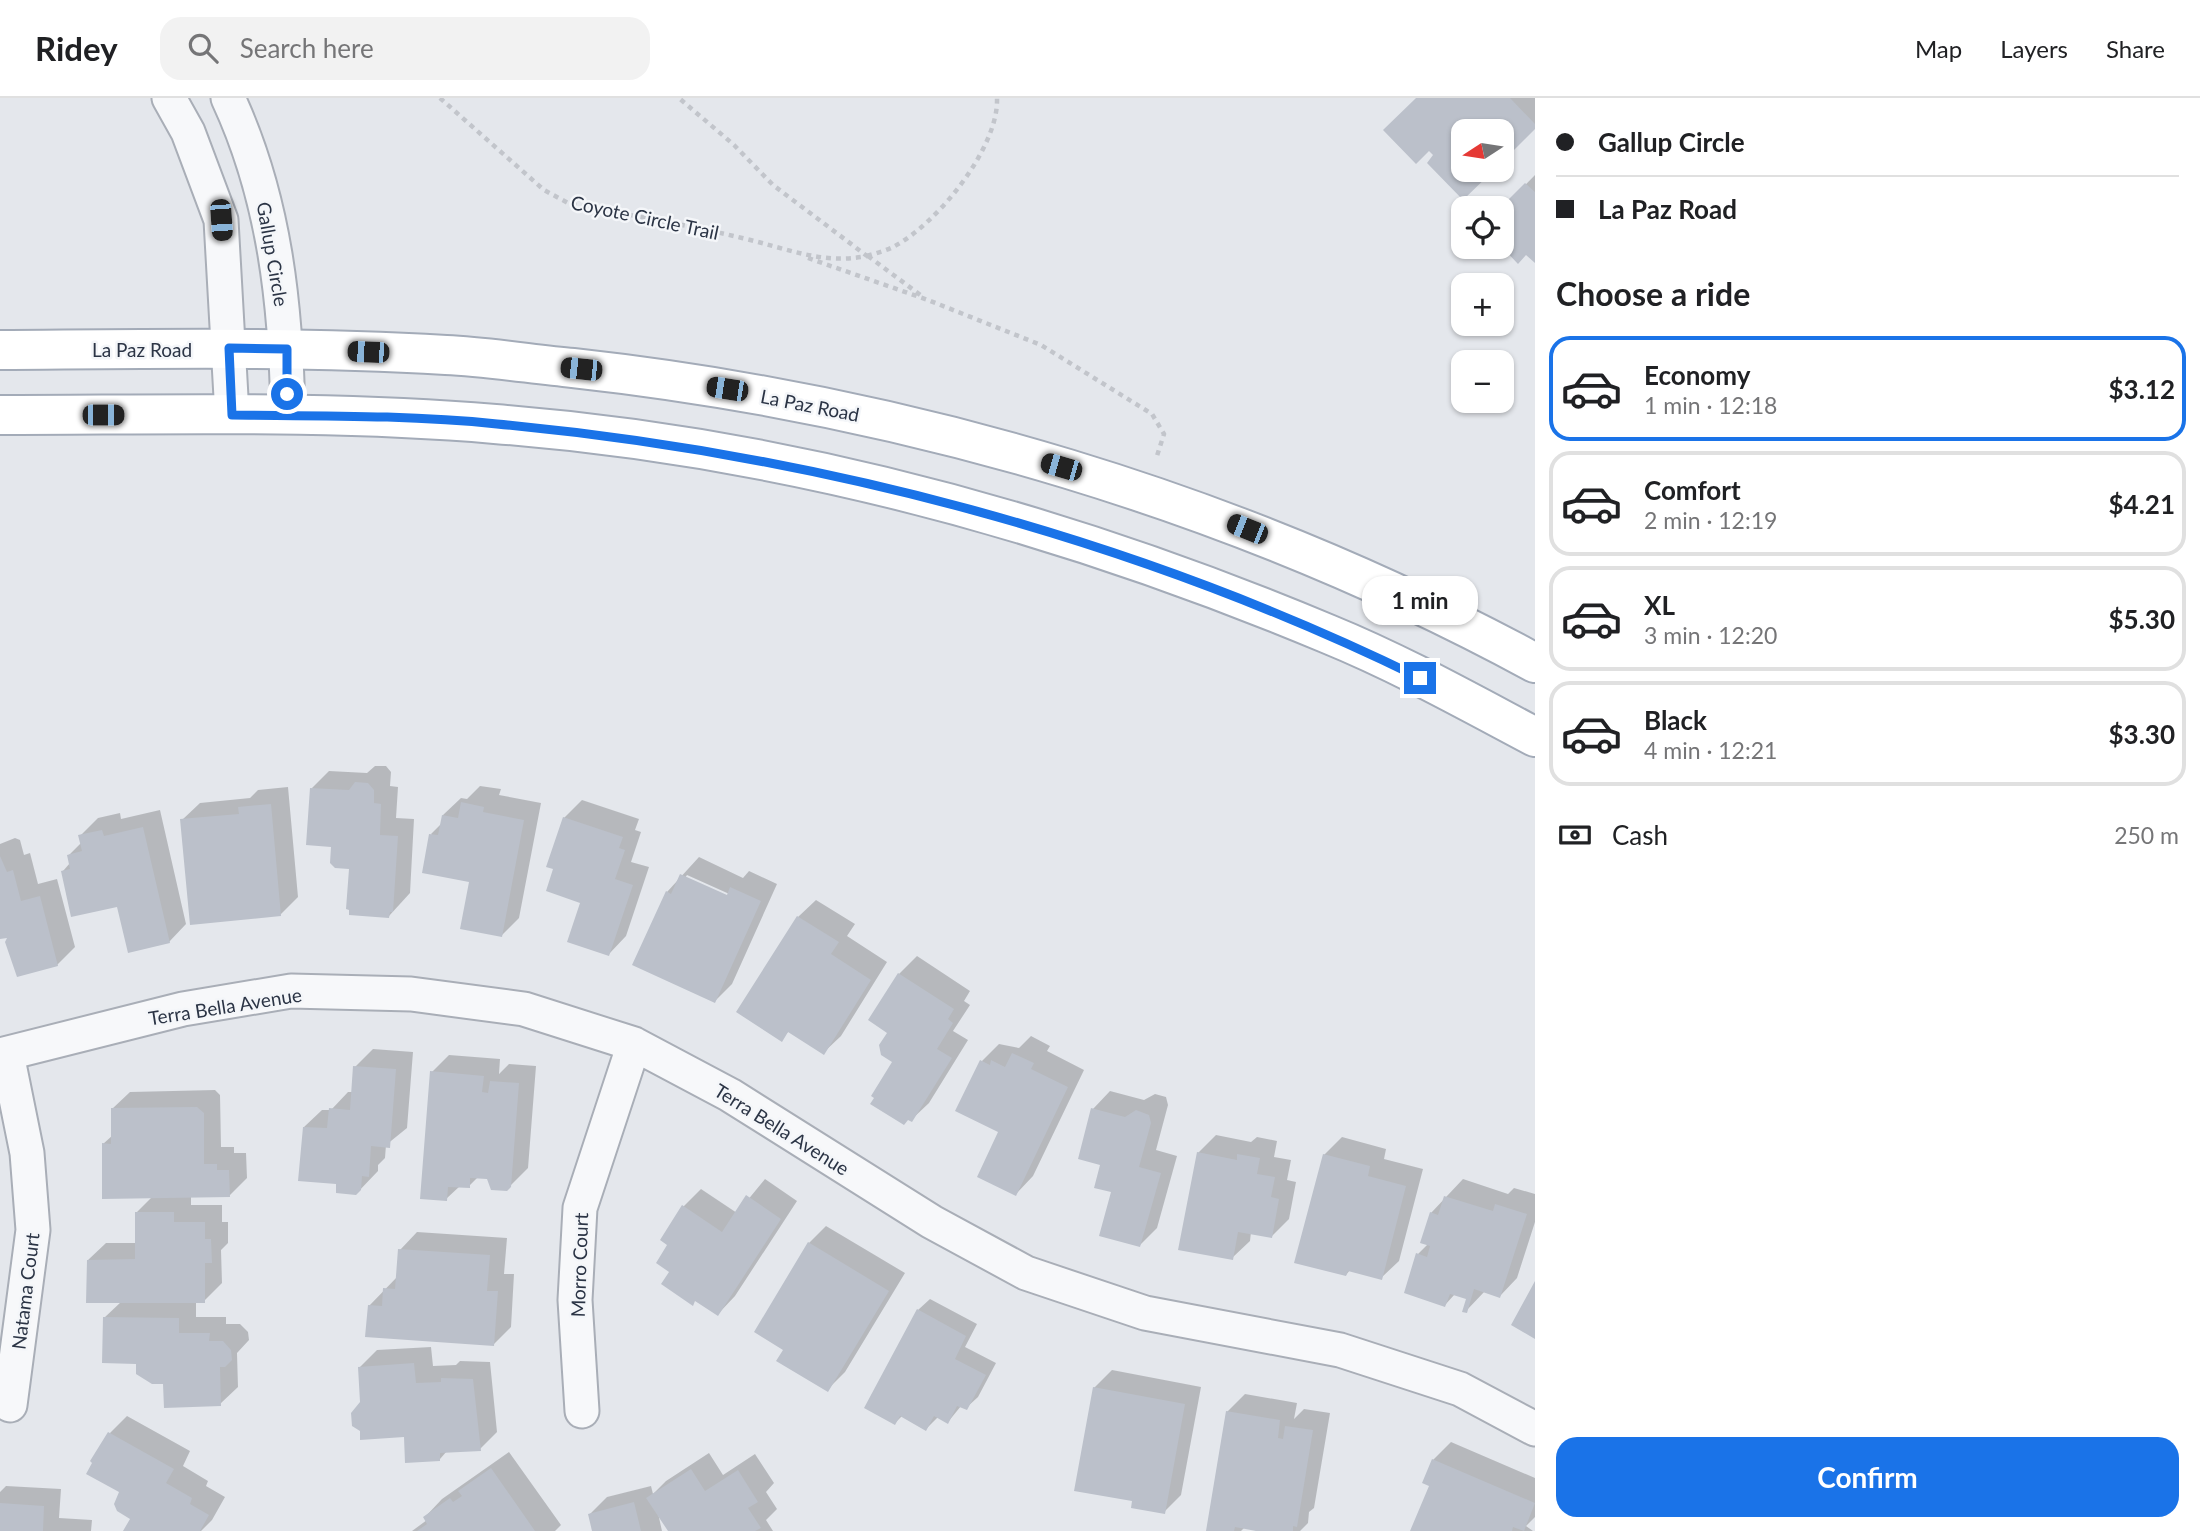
<!DOCTYPE html>
<html lang="en">
<head>
<meta charset="utf-8">
<style>
  body { margin:0; font-family:Lato,sans-serif; background:#f2f2f2; color:#202124; height:100vh; display:flex; flex-direction:column; font-size:26px; white-space:nowrap }
  * { box-sizing:border-box; margin:0 }
  p { font-size:23px; color:#757577 }
  .icon { flex:none; width:38px; height:38px; fill:none; stroke:currentColor; stroke-width:2; stroke-linecap:round; stroke-linejoin:round }
  .map { position:relative; flex:1; overflow:hidden }
  .sheet { display:flex; flex-direction:column; background:#fff; width:665px }
  .sheet>* { flex:none }
  .guide { display:grid; align-content:center; height:154px; padding:0 21px; background:#fff }
  .needle { width:46px; rotate:258deg }
  .tools { position:absolute; left:1451px; top:21px; display:grid; gap:14px }
  .tools a { display:grid; place-items:center; width:63px; height:63px; border-radius:14px; background:#fff; box-shadow:0 2px 5px #0004; font-size:35px }
  .end { position:absolute; width:32px; height:32px; margin:-16px; border:9px solid #1a73e8; background:#fff; box-shadow:0 0 0 4px #fff }
  .from { border-radius:50% }
  .bubble { position:absolute; height:49px; border-radius:21px; background:#fff; box-shadow:0 2px 5px #0004; font-size:23px; font-weight:700; line-height:49px; text-align:center }
  .car { position:absolute; width:21px; height:42px; margin:-21px -10px; border-radius:9px; box-shadow:0 0 5px 2px #0007; background:linear-gradient(#222 24%,#8ab4d8 0 40%,#222 0 76%,#8ab4d8 0 86%,#222 0) }
  .guide b { display:flex; align-items:center; gap:24px; height:66px; font-size:26px }
  .guide b+b { border-top:2px solid #e0e0e0 }
  .guide i { width:18px; height:18px; background:#202124 }
  ul { padding:0; list-style:none }
  li { display:flex; align-items:center; gap:21px; height:105px; margin:0 14px 10px; padding:0 7px; border:4px solid #e0e0e0; border-radius:21px }
  li div { flex:1 }
  li b { display:block; font-size:26px }
  li em { font-style:normal; font-weight:700 }
  li.selected { border-color:#1a73e8 }
  li>.icon { width:63px; height:63px; stroke-width:1.5 }
  h2 { padding:0 21px; font-size:32px; line-height:84px }
  .pay { display:flex; align-items:center; gap:18px; height:77px; padding:0 21px; font-size:26px }
  .pay p { margin-inline-start:auto }
  .action { display:flex; gap:14px; margin-top:auto; padding:14px 21px }
  .action a { flex:1; height:80px; border-radius:21px; background:#1a73e8; color:#fff; font-size:28px; font-weight:700; line-height:80px; text-align:center }
  header { display:flex; align-items:center; gap:42px; box-sizing:border-box; height:98px; padding:0 35px; background:#fff; border-bottom:2px solid #e0e0e0 }
  header strong { font-size:33px }
  nav { display:flex; gap:38px; margin-inline-start:auto; font-size:24px }
  .search { width:490px; height:63px; background:#f2f2f2; display:flex; align-items:center; gap:18px; box-sizing:border-box; padding:0 24px; border-radius:21px; color:#757577; font-size:26px }
  main { display:flex; flex:1; min-height:0 }
  .map>svg:first-child { display:block }
  .shadow { fill:#0003; fill-rule:evenodd }
  .building { fill:#bbc0ca }
  .lines { fill:none; stroke-linecap:round; stroke-linejoin:round }
  .street-casing { stroke:#a9aeb7; stroke-width:37 }
  .primary-casing { stroke:#a3abb8; stroke-width:42 }
  .path { stroke:#c2c5cb; stroke-width:4.5; stroke-dasharray:5 5; stroke-linecap:butt }
  .street { stroke:#f7f8fa; stroke-width:33 }
  .primary { stroke:#fff; stroke-width:38 }
  .route { stroke:#1a73e8; stroke-width:9 }
  .labels { text-anchor:middle; dominant-baseline:central; stroke-width:5; stroke-linejoin:round; paint-order:stroke }
  .street-label { font-size:19px; fill:#2b3445; stroke:#f4f6f9 }
</style>
</head>
<body>
<header>
<strong>Ridey</strong>
<div class="search"><svg class="icon" aria-label="search" viewBox="0 0 24 24"><circle cx="10" cy="10" r="6"/><path d="M15 15l6 6"/></svg>Search here</div>
<nav><a>Map</a><a>Layers</a><a>Share</a></nav>
</header>
<main>
<div class="map">
<svg width="1535" height="1433" viewBox="0 0 1535 1433">
  <rect width="100%" height="100%" fill="#e4e7ec"/>
  <!-- shadow -->
  <path class="shadow" d="M1418,0H1535V29L1502,62V33H1463V72H1491L1463,99L1429,50Z
    M1535,77V163L1527,154L1518,163L1502,147V132L1510,123L1502,111Z
    M375,668H386L391,674L390,688L398,689L396,720L414,721L410,795L389,818L333,747L312,690L329,673L367,675Z
    M480,688L501,691L499,697L541,705L519,820L501,838L471,783L431,736L442,725L443,717L461,700L467,701Z
    M288,689L298,799L280,817L182,722L200,705L250,700L258,692Z
    M582,702L639,721L635,732L641,734L631,764L649,769L626,838L609,856L582,804L555,770L564,720Z
    M160,712L186,826L169,844L118,807L63,773L70,765L69,757L82,744L80,738L98,720L120,715L121,721Z
    M15,740L20,742L24,757L30,755L38,786L57,781L75,849L57,867L9,837L0,839V746Z
    M699,759L743,780L749,773L777,786L732,886L715,903L667,794ZM687,777L736,799L734,803L685,780Z
    M816,802L855,826L847,838L887,864L841,938L823,955L789,933L781,941L798,819Z
    M917,858L970,893L964,903L970,907L953,933L968,942L929,1005L911,1022L889,934L870,922L899,876Z
    M1031,938L1050,948L1047,953L1084,972L1033,1078L1016,1096L982,963L999,946L1019,950Z
    M373,951L413,954L407,1030L386,1047L385,1060L378,1067V1073L356,1096L338,1085L304,1029L322,1012H331L348,994H353L355,969Z
    M449,957L500,961L499,976L509,966L536,968L528,1070L507,1091L488,1080L478,1079L469,1088H460L446,1101L432,974Z
    M215,992L220,997L221,1049H234V1055H246L247,1080L229,1098H191V1107H222V1124H228V1145L221,1152L222,1185L204,1203H196V1219H226V1226H240L248,1234L249,1242L237,1255L238,1289L220,1306L165,1284L138,1264L104,1220L122,1203L88,1162L106,1145H136V1115L152,1099L103,1046L113,1037L112,1011L130,994Z
    M1110,993L1144,1002L1155,996L1166,999L1168,1007L1156,1052L1177,1058L1157,1130L1140,1147L1103,1066L1093,1011Z
    M1216,1037L1251,1044L1257,1039L1277,1043L1274,1059L1291,1062L1287,1082L1296,1084L1289,1121L1272,1138L1251,1134L1250,1143L1232,1160L1198,1055Z
    M1342,1039L1386,1051L1384,1061L1423,1071L1399,1163L1381,1180L1350,1172L1346,1177L1324,1057Z
    M765,1081L797,1103L735,1198L718,1216L671,1173L669,1146L683,1109L701,1091L737,1115Z
    M1463,1081L1508,1096L1514,1090L1535,1096V1124L1517,1180L1500,1198L1485,1193L1466,1213L1469,1200L1455,1196L1445,1207L1418,1156L1428,1146L1431,1115Z
    M826,1128L905,1175L845,1274L827,1292L786,1251L809,1145Z
    M417,1134L507,1140L504,1176H514L511,1229L494,1246L369,1208L398,1178L400,1152Z
    M930,1201L977,1226L965,1249L996,1265L978,1299L966,1310L961,1308L948,1324L938,1319L926,1331L902,1318L895,1325L918,1212Z
    M431,1249L433,1268L456,1267L460,1263L490,1264L497,1334L480,1351L447,1353L440,1361L362,1305L360,1269L377,1252Z
    M1112,1272L1201,1289L1181,1397L1164,1414L1134,1402L1094,1290Z
    M1245,1296L1297,1305L1294,1321L1304,1311L1330,1315L1314,1410L1309,1414L1308,1425L1300,1433H1258L1245,1429L1241,1433H1208L1227,1314Z
    M127,1318L190,1353L183,1368L208,1383L206,1388L225,1399L212,1422L201,1433H125L132,1420L121,1394L110,1335Z
    M1451,1344L1535,1380V1419L1526,1428L1533,1433H1412L1431,1387L1433,1362Z
    M509,1354L561,1427L555,1433H412L427,1422L425,1419L442,1401Z
    M709,1355L723,1377L755,1356L774,1385L766,1394L777,1411L766,1422L773,1433H670L658,1415L662,1433H594L590,1416L607,1399L651,1388L653,1396L666,1383Z
    M6,1388L61,1391L59,1420L92,1422L91,1433H0V1394Z"/>
  <!-- building -->
  <path class="building" d="M1416,0H1510L1535,26V31L1502,64V33H1463V72H1494L1463,102L1427,65L1433,57L1429,53L1416,66L1383,32Z
    M1525,85L1535,94V165L1526,157L1518,166L1502,149V130L1508,123L1500,110Z
    M355,684L368,685L374,692V705L381,706L380,737L398,738L393,814H390L389,820L349,817V812L346,811L349,771L335,770L330,765L331,749L306,747L310,690L349,692Z
    M461,704L484,709L483,714L524,722L502,839L460,831L469,784L422,775L429,736L438,737L442,717L458,720Z
    M271,706L281,818L190,827L180,721L239,716L238,709Z
    M563,719L623,739L619,750L625,752L615,781L633,787L609,858L567,844L580,805L546,793L553,771L546,769Z
    M143,729L170,845L128,855L117,809L71,819L61,773L70,771L67,757L82,753L78,737L102,732L104,738Z
    M0,758L7,774L13,772L21,803L40,798L58,868L17,879L5,844L7,840L0,841Z
    M680,776L727,797L730,789L761,803L715,905L632,867L666,793L671,796Z
    M797,818L839,844L831,856L871,882L824,957L788,934L782,944L736,914Z
    M898,875L954,911L948,921L953,925L937,951L952,960L912,1024L908,1022L904,1027L870,1006L874,1000L871,998L892,964L881,957L879,947L887,935L868,922Z
    M1012,955L1034,965L1031,971L1068,989L1016,1098L977,1079L998,1034L955,1013L980,962L990,967L991,962L1005,969Z
    M353,968L396,971L390,1050L371,1048L369,1079L362,1078L361,1092L356,1097L336,1095V1086L298,1083L303,1029L327,1030L329,1010L350,1012Z
    M430,973L484,978L482,994L488,995L490,983L519,985L511,1089L507,1093L491,1092L487,1081L470,1080V1090L448,1089L447,1103L420,1101Z
    M197,1009L204,1015V1066H217V1072H229L230,1099L102,1101V1045L111,1046V1010Z
    M1091,1010L1125,1019L1136,1012L1149,1017L1151,1025L1139,1069L1161,1075L1140,1149L1099,1138L1111,1094L1094,1090L1100,1067L1078,1061Z
    M1197,1054L1237,1062V1056L1260,1060L1257,1076L1275,1079L1271,1099L1279,1101L1272,1140L1238,1134L1233,1162L1178,1152Z
    M1323,1056L1370,1068L1368,1078L1406,1088L1382,1182L1348,1173L1346,1178L1294,1165Z
    M746,1097L781,1121L718,1218L695,1203L693,1208L661,1186L669,1174L656,1165L667,1147L660,1142L682,1107L722,1134Z
    M1444,1098L1493,1113L1495,1106L1527,1116L1500,1200L1474,1191L1467,1215L1462,1214L1466,1201L1450,1196L1445,1209L1404,1195L1416,1155L1427,1159L1430,1148L1420,1145L1430,1114L1438,1117Z
    M135,1114H174V1124H205V1141H211L212,1165H205V1205H86L87,1162L135,1161Z
    M808,1144L889,1193L828,1294L776,1263L783,1252L754,1234Z
    M398,1151L490,1157L487,1193H498L494,1248L365,1239L368,1207L382,1208L383,1190L395,1191Z
    M1535,1183V1241L1511,1227Z
    M917,1211L966,1238L955,1261L986,1277L967,1312L957,1308L948,1326L934,1318L926,1333L900,1318L895,1327L864,1310Z
    M103,1219L179,1220V1235H210L209,1243H223L231,1252L232,1262L225,1269H220L221,1308L164,1310L163,1286H152L136,1276V1266L102,1265Z
    M414,1265L416,1285L441,1284V1280L473,1281L481,1353L440,1355V1363L405,1365L404,1339L360,1342V1333L352,1328L351,1315L360,1304L358,1269Z
    M1093,1289L1185,1306L1165,1416L1131,1410L1132,1403L1074,1393Z
    M1226,1313L1280,1322L1278,1340L1283,1341L1285,1328L1313,1332L1297,1429L1293,1428V1433H1256L1235,1429L1234,1433H1206Z
    M108,1334L174,1371L166,1385L192,1400L190,1406L209,1417L200,1433H123L130,1421L117,1413L114,1406L119,1394L86,1376L92,1365L90,1363Z
    M1432,1361L1535,1405L1524,1433L1513,1429L1512,1433H1410L1429,1388L1422,1385Z
    M491,1370L535,1433H417L427,1426L423,1419L450,1400L453,1404L462,1398L458,1393Z
    M691,1371L705,1393L738,1372L758,1404L748,1410L761,1430L755,1433H668L646,1400Z
    M634,1404L641,1433H592L588,1416Z
    M0,1405L44,1408L43,1433H0Z"/>
  <g class="lines">
    <!-- street casing -->
    <g class="street-casing">
      <path id="street" d="M169,0L188,34L221,122L232,317
        M228,0C275,101 286,208 288,318
        M7,956L27,1055L33,1132L10,1307
        M0,957L183,911L291,893L411,896L524,911L634,946L730,997L932,1124L1026,1175L1145,1215L1340,1252L1460,1291L1535,1331
        M582,1313L575,1202L580,1110L634,946"/>
    </g>
    <!-- primary casing -->
    <g class="primary-casing">
      <path id="primary" d="M0,252C149,251 298,248 446,257C489,259 531,266 573,270C908,307 1238,404 1535,565
        M0,317C164,317 331,312 495,326C781,348 1063,425 1328,536C1399,565 1467,603 1535,639"/>
    </g>
    <!-- path -->
    <path class="path" d="M440,0L544,92L568,105C626,117 685,126 742,140C786,150 822,167 867,158L773,87L734,47L679,0
      M867,158C876,155 885,153 893,149C936,127 999,50 997,0
      M868,158L923,199
      M808,160L928,202L1041,247L1152,316L1164,336L1156,361"/>
    <!-- street -->
    <use href="#street" class="street"/>
    <!-- primary -->
    <use href="#primary" class="primary"/>
  </g>
  <g class="lines">
    <!-- route -->
    <path class="route" d="M287,296V251L229,250L232,317C320,318 410,317 497,326C816,356 1132,439 1420,580"/>
  </g>
  <g class="labels">
    <!-- street labels -->
    <g class="street-label">
      <text transform="translate(645 119) rotate(12)">Coyote Circle Trail</text>
      <text transform="translate(273 156) rotate(80)">Gallup Circle</text>
      <text x="142" y="251">La Paz Road</text>
      <text transform="translate(810 307) rotate(11)">La Paz Road</text>
      <text transform="translate(225 908) rotate(-9)">Terra Bella Avenue</text>
      <text transform="translate(782 1031) rotate(32)">Terra Bella Avenue</text>
      <text transform="translate(579 1167) rotate(-88)">Morro Court</text>
      <text transform="translate(25 1193) rotate(-83)">Natama Court</text>
    </g>
  </g>
</svg>
<div class="tools">
<a><svg class="needle" viewBox="-14 -14 28 28"><path d="M0-13l5 13h-10z" fill="#e53935"/><path d="M0 13l5-13h-10z" fill="#757577"/></svg></a>
<a><svg class="icon" aria-label="locate" viewBox="0 0 24 24"><circle cx="12" cy="12" r="6"/><path d="M12 2v4M12 18v4M2 12h4M18 12h4"/></svg></a>
<a>+</a>
<a>−</a>
</div>
<i class="end from" style="left:287px;top:296px"></i>
<i class="end" style="left:1420px;top:580px"></i>
<div class="bubble" style="left:1362px;top:478px;width:116px">1 min</div>
<i class="car" style="left:221px;top:122px;rotate:176deg"></i>
<i class="car" style="left:368px;top:254px;rotate:272deg"></i>
<i class="car" style="left:581px;top:271px;rotate:276deg"></i>
<i class="car" style="left:727px;top:291px;rotate:279deg"></i>
<i class="car" style="left:103px;top:317px;rotate:90deg"></i>
<i class="car" style="left:1061px;top:369px;rotate:286deg"></i>
<i class="car" style="left:1247px;top:431px;rotate:292deg"></i>
</div>
<section class="sheet">
<div class="guide">
<b><i class="from"></i>Gallup Circle</b>
<b><i></i>La Paz Road</b>
</div>
<h2>Choose a ride</h2>
<ul>
<li class="selected"><svg class="icon" aria-label="car" viewBox="0 0 24 24"><path d="M5 17H2v-5l4-1 3-4h7l3 4 3 1v5h-3M9 17h6M6 11h13"/><circle cx="7" cy="17" r="2"/><circle cx="17" cy="17" r="2"/></svg><div><b>Economy</b><p>1 min · 12:18</p></div><em>$3.12</em></li>
<li><svg class="icon" aria-label="car" viewBox="0 0 24 24"><path d="M5 17H2v-5l4-1 3-4h7l3 4 3 1v5h-3M9 17h6M6 11h13"/><circle cx="7" cy="17" r="2"/><circle cx="17" cy="17" r="2"/></svg><div><b>Comfort</b><p>2 min · 12:19</p></div><em>$4.21</em></li>
<li><svg class="icon" aria-label="car" viewBox="0 0 24 24"><path d="M5 17H2v-5l4-1 3-4h7l3 4 3 1v5h-3M9 17h6M6 11h13"/><circle cx="7" cy="17" r="2"/><circle cx="17" cy="17" r="2"/></svg><div><b>XL</b><p>3 min · 12:20</p></div><em>$5.30</em></li>
<li><svg class="icon" aria-label="car" viewBox="0 0 24 24"><path d="M5 17H2v-5l4-1 3-4h7l3 4 3 1v5h-3M9 17h6M6 11h13"/><circle cx="7" cy="17" r="2"/><circle cx="17" cy="17" r="2"/></svg><div><b>Black</b><p>4 min · 12:21</p></div><em>$3.30</em></li>
</ul>
<div class="pay"><svg class="icon" aria-label="cash" viewBox="0 0 24 24"><path d="M3 7h18v10H3z"/><circle cx="12" cy="12" r="2"/></svg>Cash<p>250 m</p></div>
<div class="action"><a>Confirm</a></div>
</section>
</main>
</body>
</html>
